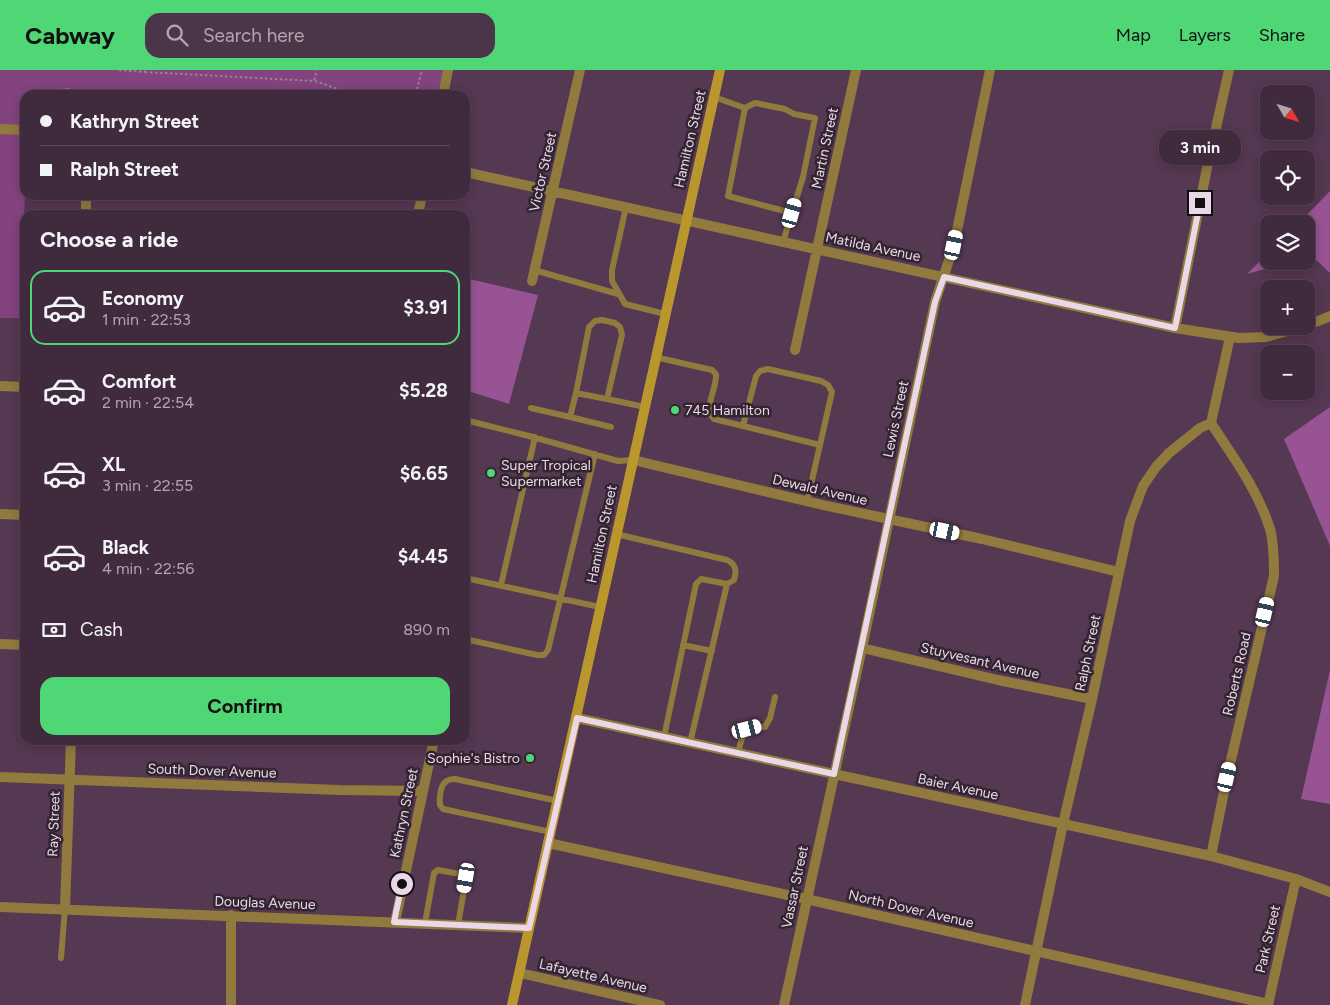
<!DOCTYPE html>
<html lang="en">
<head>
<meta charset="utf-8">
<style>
  body { margin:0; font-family:Figtree,sans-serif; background:#4b3649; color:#f1f3f6; height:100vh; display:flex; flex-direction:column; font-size:19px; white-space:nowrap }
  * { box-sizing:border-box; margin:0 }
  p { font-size:16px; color:#aea7b0 }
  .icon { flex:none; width:28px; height:28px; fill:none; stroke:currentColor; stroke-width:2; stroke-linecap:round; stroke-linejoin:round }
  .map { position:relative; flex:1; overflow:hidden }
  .panel { position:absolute; left:20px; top:140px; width:450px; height:535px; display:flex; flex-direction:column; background:#402a3e; border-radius:15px; box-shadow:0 2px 12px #0003,0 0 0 1px #594658 }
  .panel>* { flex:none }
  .banner { position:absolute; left:20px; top:20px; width:450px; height:110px; border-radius:15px; box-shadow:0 2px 12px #0003,0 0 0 1px #594658; display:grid; align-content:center; height:110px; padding:0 20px; background:#402a3e }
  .needle { width:32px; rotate:129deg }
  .fabs { position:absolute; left:1260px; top:15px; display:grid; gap:10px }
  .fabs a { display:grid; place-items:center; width:55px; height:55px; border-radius:10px; background:#402a3e; box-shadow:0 2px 12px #0003,0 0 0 1px #594658; font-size:25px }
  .end { position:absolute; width:22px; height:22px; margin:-11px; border:6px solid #ead8e8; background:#111; box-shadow:0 0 0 2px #111 }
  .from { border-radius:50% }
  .bubble { position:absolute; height:35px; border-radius:15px; background:#402a3e; box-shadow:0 2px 12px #0003,0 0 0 1px #594658; font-size:16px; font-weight:700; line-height:35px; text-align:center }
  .car { position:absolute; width:15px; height:30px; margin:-15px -8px; border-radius:6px; box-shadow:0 0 4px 1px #0007; background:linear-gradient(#fff 24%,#345 0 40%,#fff 0 76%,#345 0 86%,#fff 0) }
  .banner b { display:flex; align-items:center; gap:18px; height:48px; font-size:19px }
  .banner b+b { border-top:1px solid #594658 }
  .banner i { width:12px; height:12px; background:#f1f3f6 }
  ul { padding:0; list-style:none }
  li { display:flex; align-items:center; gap:15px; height:75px; margin:0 10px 8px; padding:0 10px; border:2px solid transparent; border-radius:15px }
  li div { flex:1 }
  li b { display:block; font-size:19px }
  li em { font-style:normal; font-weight:700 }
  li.on { border-color:#4fd675 }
  li>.icon { width:45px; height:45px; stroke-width:1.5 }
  h2 { padding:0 20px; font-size:22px; line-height:60px }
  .pay { display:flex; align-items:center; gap:12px; height:55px; padding:0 20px; font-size:19px }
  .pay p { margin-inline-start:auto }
  .cta { display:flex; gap:10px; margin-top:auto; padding:10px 20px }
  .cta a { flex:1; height:58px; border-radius:15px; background:#4fd675; color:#111; font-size:20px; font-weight:700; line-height:58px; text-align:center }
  header { display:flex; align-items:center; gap:30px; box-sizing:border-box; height:70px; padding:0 25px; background:#4fd675; color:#111 }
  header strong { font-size:24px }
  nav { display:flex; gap:28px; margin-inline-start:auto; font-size:18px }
  .search { width:350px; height:45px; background:#4b3649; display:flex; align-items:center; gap:12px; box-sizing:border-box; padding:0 18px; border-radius:15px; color:#aea7b0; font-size:19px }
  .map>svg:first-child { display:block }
  .green { fill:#83437f }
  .forest { fill:#985394 }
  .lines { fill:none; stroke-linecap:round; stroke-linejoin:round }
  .path { stroke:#988095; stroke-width:2; stroke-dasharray:2.5 2.5; stroke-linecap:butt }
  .lane { stroke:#907a3e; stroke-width:6 }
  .street { stroke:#907a3e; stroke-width:10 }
  .secondary { stroke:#ba972d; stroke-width:10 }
  .route { stroke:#ead8e8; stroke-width:6 }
  .poi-dot { fill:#4fd675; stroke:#322531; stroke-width:2 }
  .labels { text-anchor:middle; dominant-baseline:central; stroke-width:5; stroke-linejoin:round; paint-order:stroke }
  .street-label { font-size:14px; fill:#ead8e8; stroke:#322531 }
  .poi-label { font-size:14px; fill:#ead8e8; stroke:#322531; text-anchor:start }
</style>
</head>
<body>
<header>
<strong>Cabway</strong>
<div class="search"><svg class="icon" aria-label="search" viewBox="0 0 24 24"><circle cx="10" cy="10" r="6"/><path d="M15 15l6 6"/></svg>Search here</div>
<nav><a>Map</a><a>Layers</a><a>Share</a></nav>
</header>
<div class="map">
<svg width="1330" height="935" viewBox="0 0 1330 935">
  <rect width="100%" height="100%" fill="#553852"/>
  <!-- green -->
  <path class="green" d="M0,0H443L438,25H25V122L20,248H0Z"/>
  <!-- forest -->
  <path class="forest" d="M1330,121V203L1312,186L1306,188V154H1298Z
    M1269,182V191H1294L1247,204Z
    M465,208L538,225L509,334L465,320Z
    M1330,337V476L1284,369Z
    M1330,600V734L1301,729Z"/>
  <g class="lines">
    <!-- path -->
    <path class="path" d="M119,0L145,2V0
      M145,2L314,11L317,0
      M315,11L355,25
      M403,25L417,19L422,0"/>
    <!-- lane -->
    <path class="lane" d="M714,27L745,38L755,33L785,39L794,44L815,48L803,107L783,172
      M745,38L728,126L792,143
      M86,127L150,125
      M626,137L612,200V211L625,234L665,244
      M534,200L618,224
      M655,287L712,300L716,304C717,320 703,336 714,349L743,356L756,306L760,301L768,299L821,311L828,315L832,322L807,432
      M607,329L576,323L589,257L595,251L602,250L615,253L620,257L622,265L607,329L645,337
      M531,338L570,347L576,323
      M570,347L611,357
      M465,350L529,366L618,391L633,390
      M743,356L820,375
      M616,464L727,490C736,494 737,501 734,510L727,514L701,509L696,514L664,667
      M465,508L600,537
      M501,515L535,367
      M465,569L537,585H544L548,580L595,384
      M683,575L712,581
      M690,673L727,514
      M738,683C743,664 742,656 765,657L770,648L775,627
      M551,762L443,739L440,735C439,723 441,708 455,709L558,731
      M425,853L434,803L438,800L460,804L466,808L458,855
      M61,888L65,838"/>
    <!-- street -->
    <path class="street" d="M54,25L68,23
      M443,25L448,0
      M0,59L25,60
      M465,102L1175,258L1239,268L1266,267L1305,256
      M86,145V125
      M418,145L422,125
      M532,211L580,0
      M1306,256L1330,246
      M1175,258L1207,98L1229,0
      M795,280L856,0
      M0,316L25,317
      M1211,353C1233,387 1258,420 1270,459C1274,473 1274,491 1274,506L1227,707L1211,786
      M633,390L823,435L982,469L1119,502
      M0,444L25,445
      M0,574L25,575
      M862,578L998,610L1092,629
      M577,648L1211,786L1296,809L1330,822
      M0,707L339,720L422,721
      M548,773L806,829L1268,934
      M0,837L529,858
      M65,838L71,670
      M231,845V935
      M395,852L434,670
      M520,903L660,935
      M784,935L862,578L935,232L954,175L990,0
      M1025,935L1063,754L1092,629L1130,451L1143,416L1156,397L1169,383L1200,358L1211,353L1230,267
      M1268,935L1296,809"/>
    <!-- secondary -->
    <path class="secondary" d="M512,935L720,0"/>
  </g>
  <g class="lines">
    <!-- route -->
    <path class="route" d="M402,814L394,852L529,858L577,648L834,704L935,232L944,207L1175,258L1200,133"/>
  </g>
  <!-- markers -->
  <g class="poi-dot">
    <circle cx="675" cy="340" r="5"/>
    <circle cx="491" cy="403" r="5"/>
    <circle cx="530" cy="688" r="5"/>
  </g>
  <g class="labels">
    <!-- street labels -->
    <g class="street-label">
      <text transform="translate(690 69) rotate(-77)">Hamilton Street</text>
      <text transform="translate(825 78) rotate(-78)">Martin Street</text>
      <text transform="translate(543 102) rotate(-77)">Victor Street</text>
      <text transform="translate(873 177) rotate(12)">Matilda Avenue</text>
      <text transform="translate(896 349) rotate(-78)">Lewis Street</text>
      <text transform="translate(820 420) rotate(13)">Dewald Avenue</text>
      <text transform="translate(602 464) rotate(-78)">Hamilton Street</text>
      <text transform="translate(1088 583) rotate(-78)">Ralph Street</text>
      <text transform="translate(980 591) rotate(13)">Stuyvesant Avenue</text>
      <text transform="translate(1237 604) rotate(-77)">Roberts Road</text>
      <text transform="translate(212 701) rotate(2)">South Dover Avenue</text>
      <text transform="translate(958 717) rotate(12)">Baier Avenue</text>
      <text transform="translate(404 743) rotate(-78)">Kathryn Street</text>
      <text transform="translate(54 754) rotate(-88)">Ray Street</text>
      <text transform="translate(795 817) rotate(-78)">Vassar Street</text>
      <text transform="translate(265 833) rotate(2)">Douglas Avenue</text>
      <text transform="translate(911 839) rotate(13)">North Dover Avenue</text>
      <text transform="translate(1268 869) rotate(-77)">Park Street</text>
      <text transform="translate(593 906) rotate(13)">Lafayette Avenue</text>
    </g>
    <!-- poi labels -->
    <g class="poi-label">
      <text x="685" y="340">745 Hamilton</text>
      <text x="501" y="395">Super Tropical<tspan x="501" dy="16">Supermarket</tspan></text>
      <text x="520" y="688" text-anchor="end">Sophie's Bistro</text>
    </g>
  </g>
</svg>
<div class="fabs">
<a><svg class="needle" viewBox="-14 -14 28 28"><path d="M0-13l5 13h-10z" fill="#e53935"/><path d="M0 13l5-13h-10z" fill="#aea7b0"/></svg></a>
<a><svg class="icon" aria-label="locate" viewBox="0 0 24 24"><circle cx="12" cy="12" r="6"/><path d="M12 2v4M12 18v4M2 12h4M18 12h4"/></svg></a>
<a><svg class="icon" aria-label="layers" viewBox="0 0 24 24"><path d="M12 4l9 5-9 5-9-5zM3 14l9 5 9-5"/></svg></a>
<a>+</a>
<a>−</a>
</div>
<i class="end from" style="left:402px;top:814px"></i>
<i class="end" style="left:1200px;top:133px"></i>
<div class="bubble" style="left:1159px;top:60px;width:82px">3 min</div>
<i class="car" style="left:792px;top:143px;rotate:16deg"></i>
<i class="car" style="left:954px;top:175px;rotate:12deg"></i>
<i class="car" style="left:945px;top:461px;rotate:102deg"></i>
<i class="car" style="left:1265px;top:542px;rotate:13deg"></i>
<i class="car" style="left:747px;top:659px;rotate:76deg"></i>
<i class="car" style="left:1227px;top:707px;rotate:13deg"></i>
<i class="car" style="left:466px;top:808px;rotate:190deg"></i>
<div class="banner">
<b><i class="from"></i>Kathryn Street</b>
<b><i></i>Ralph Street</b>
</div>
<section class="panel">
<h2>Choose a ride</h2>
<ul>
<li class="on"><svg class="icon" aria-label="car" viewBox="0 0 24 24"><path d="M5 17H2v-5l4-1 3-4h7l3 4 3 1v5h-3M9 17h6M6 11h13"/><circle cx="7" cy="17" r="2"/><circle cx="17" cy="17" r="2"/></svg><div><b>Economy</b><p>1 min · 22:53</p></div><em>$3.91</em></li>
<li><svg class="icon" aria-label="car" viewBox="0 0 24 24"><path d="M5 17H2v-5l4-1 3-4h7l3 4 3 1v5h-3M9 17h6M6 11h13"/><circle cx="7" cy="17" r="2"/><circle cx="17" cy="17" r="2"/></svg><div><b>Comfort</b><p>2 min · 22:54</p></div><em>$5.28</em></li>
<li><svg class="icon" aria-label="car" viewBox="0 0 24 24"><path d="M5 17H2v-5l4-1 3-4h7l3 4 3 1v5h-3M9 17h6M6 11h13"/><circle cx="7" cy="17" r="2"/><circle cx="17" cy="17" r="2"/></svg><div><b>XL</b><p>3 min · 22:55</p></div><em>$6.65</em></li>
<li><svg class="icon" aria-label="car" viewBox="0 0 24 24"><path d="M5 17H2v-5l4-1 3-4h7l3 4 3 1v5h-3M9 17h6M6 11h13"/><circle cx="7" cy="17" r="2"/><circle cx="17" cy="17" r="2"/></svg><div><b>Black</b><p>4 min · 22:56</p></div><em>$4.45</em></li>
</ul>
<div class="pay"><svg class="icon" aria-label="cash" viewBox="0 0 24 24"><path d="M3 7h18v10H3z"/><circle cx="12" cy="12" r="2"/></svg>Cash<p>890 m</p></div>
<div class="cta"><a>Confirm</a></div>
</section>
</div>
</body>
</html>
